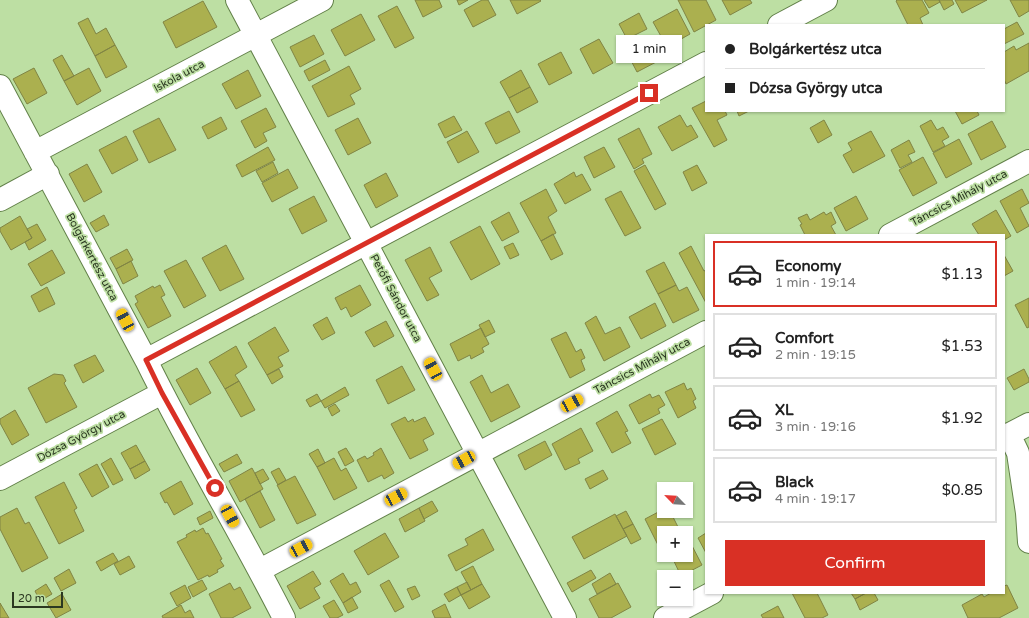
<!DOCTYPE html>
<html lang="en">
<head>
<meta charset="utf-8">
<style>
  body { margin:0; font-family:"Varela Round",sans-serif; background:#f2f2f2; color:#222; height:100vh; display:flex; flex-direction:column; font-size:15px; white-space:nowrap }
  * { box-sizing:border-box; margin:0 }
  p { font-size:13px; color:#767676 }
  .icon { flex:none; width:22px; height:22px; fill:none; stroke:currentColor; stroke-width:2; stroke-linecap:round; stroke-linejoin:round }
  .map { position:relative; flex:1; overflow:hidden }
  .details { position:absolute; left:705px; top:234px; width:300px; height:360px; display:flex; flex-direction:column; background:#fff; border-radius:0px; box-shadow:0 1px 3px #0004 }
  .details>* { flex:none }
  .guide { position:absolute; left:705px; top:24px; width:300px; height:88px; border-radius:0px; box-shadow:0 1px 3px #0004; display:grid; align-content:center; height:88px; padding:0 20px; background:#fff }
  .needle { width:26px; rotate:295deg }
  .fabs { position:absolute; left:657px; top:482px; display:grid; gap:8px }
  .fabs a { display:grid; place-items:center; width:36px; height:36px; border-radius:0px; background:#fff; box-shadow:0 1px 3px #0004; font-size:20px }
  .scale { position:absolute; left:12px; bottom:10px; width:51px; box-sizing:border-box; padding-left:4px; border:2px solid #2b3821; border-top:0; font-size:11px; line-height:14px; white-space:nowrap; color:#2b3821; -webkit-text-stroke:3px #bddfa3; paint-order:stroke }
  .end { position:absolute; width:18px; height:18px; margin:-9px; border:5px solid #d93025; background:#fff; box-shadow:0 0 0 2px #fff }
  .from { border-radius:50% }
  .bubble { position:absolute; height:28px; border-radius:0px; background:#fff; box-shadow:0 1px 3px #0004; font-size:13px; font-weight:600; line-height:28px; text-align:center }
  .car { position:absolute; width:12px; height:24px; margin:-12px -6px; border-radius:5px; box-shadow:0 0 3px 1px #0007; background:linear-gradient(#f5c518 24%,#345 0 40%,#f5c518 0 76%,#345 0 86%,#f5c518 0) }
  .guide b { display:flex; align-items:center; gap:14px; height:38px; font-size:15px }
  .guide b+b { border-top:1px solid #e0e0e0 }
  .guide i { width:10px; height:10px; background:#222 }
  ul { padding:7px 0 0; list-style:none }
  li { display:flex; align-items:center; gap:12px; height:66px; margin:0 8px 6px; padding:0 12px; border:2px solid #e0e0e0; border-radius:0px }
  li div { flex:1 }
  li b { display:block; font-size:15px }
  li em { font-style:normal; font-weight:600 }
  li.active { border-color:#d93025 }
  li>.icon { width:36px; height:36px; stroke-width:1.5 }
  .button { display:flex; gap:8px; margin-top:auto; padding:8px 20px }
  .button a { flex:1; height:46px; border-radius:0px; background:#d93025; color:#fff; font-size:16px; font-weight:600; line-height:46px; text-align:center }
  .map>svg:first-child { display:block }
  .building { fill:#abb04f; stroke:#808444 }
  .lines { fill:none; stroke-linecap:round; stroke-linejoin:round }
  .minor-casing { stroke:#628049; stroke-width:24 }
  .minor { stroke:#fff; stroke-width:22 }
  .route { stroke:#d93025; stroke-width:5 }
  .labels { text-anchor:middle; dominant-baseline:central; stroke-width:3.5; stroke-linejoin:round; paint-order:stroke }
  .street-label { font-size:11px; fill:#2b3821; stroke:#bddfa3 }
</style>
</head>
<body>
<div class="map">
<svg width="1029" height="618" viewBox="0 0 1029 618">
  <rect width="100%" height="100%" fill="#bddfa3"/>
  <!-- building -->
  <path class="building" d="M415,0H439L442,7L423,17Z
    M457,0H468L459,5Z
    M482,0H488L496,15L473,27L464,10Z
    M510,0H540L541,1L517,14Z
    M678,0H706L716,20L694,32Z
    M722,0H750L752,3L730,15Z
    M897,0H922L929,13L920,18L923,25H908L896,1Z
    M924,0H939L940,2L929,8Z
    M939,0H952L954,4L944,10Z
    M955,0H987L962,13Z
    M1010,0H1029V11L1019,17Z
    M203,1L217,27L176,48L163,22Z
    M397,6L414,38L395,48L378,16Z
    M677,9L690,34L667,47L653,22Z
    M639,13L647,29L627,39L619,24Z
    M361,14L375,40L345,56L331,30Z
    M88,18L96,34L106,28L115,45L95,56L78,23Z
    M1017,22L1024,34L1004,44V29Z
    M314,35L324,54L300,67L290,47Z
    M648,37L660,60L637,72L625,49Z
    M599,39L613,63L593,74L580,49Z
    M1029,43V71L1006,84L1004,79V52L1014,46L1016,50Z
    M115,45L127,67L106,78L95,56Z
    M561,52L572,73L549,85L538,64Z
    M62,55L74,76L64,81L53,60Z
    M325,60L330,70L309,81L304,71Z
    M349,66L361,89L350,95L355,104L328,117L312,86Z
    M34,68L47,93L27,104L13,79Z
    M89,68L101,91L77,105L64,81Z
    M248,70L261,96L236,109L222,84Z
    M521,70L530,87L509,98L500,82Z
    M530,87L538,102L517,113L509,98Z
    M706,101V111H725L727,115L717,120L727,140L714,147L692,108Z
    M266,108L276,127L263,133L267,141L255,148L241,121Z
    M509,111L520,132L496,144L485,123Z
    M737,111H749L739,116Z
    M955,111H977L979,115L962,124Z
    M680,115L687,127L691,125L698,137L672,151L658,127Z
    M454,116L462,130L445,138L438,124Z
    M221,117L227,129L208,139L202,127Z
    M159,118L176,150L149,163L133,131Z
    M358,118L371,143L348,155L335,130Z
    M824,120L832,135L818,143L810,128Z
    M931,120L937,130L943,127L949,137L942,141L945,146L933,152L920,126Z
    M992,121L1006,147L981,160L968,134Z
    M639,128L652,154L642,159L644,163L634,169L618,139Z
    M467,131L479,152L458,163L447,142Z
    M871,131L885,156L853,173L843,155L852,150L848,143Z
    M126,136L138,160L112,174L99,150Z
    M959,139L972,164L946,178L933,153Z
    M909,140L915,152L908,155L912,162L900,168L891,150Z
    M268,147L275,160L242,177L236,165Z
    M604,147L615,167L594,178L584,157Z
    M923,157L937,183L913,196L899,170Z
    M273,162L278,173L262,182L256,171Z
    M87,164L102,192L84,202L69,174Z
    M645,165L666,204L655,210L634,171Z
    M697,165L707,183L692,191L683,172Z
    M288,169L298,188L272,202L262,183Z
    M574,172L576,177L582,174L591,190L565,204L554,184Z
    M386,173L398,196L376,208L364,185Z
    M546,189L557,211L548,217L556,233L541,241L520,203Z
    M1022,189L1029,203L1020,208L1029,226L1017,233L1000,201Z
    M621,191L641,228L625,236L605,199Z
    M314,196L327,221L302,234L289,209Z
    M856,196L868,219L846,231L834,208Z
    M996,210L1011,236L1004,240V235H979L972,224Z
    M509,212L519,232L502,241L491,222Z
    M824,212L826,215L831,212L836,223L831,226L836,235H805L800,225L802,224L798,218L807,214L810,220Z
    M104,215L109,225L96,232L90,223Z
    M20,216L32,238L11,250L0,231V228Z
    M37,224L46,240L29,250L25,242L32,238L27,229Z
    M480,226L500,264L471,280L450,242Z
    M553,234L563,254L551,260L541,241Z
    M513,243L519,255L510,259L504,247Z
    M226,245L244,279L220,291L202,258Z
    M691,246L704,271L706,270V303L679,253Z
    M430,247L442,271L429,278L439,295L427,301L405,260Z
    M127,249L133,260L116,269L110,258Z
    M52,250L65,273L41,286L28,264Z
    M1004,255L1013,271L1004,276Z
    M186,260L206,296L184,308L164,271Z
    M131,261L138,276L123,284L116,269Z
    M664,262L676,285L658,294L646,271Z
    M160,285L165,295L161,297L171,316L148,328L135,304L138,302L135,296L153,286L154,288Z
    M360,285L371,305L351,317L346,307L341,310L335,298Z
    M676,285L679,291L687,287L699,310L673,323L658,294Z
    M47,287L55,304L39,312L31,296Z
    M1029,298V327L1027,328L1015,305Z
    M655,303L666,326L641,339L629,317Z
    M596,316L605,334L620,327L630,347L604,361L585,323Z
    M327,317L335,333L322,340L313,325Z
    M489,320L495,332L485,337L479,325Z
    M386,321L394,336L374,347L365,332Z
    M275,327L289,351L278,357L283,366L267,375L248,343Z
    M481,328L489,344L482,348L484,352L471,359L470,355L458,361L450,344Z
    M566,332L576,352L581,349L585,358L581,360L585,370L570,378L551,339Z
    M236,346L247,367L235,375L239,381L225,389L209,362Z
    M95,355L104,371L83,383L74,365Z
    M402,366L415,390L388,404L376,380Z
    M197,368L211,393L190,405L176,380Z
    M279,369L283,377L272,384L267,375Z
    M1024,369L1029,379V382L1014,390L1007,378Z
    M54,374L63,375L66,381L64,383L77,407L46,423L28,388Z
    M482,375L491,393L508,384L520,407L491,422L470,382Z
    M239,381L255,410L241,417L225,389Z
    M684,383L687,390L691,388L696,399L693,401L696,408L678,418L665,392Z
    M345,387L349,395L325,408L321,401Z
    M317,394L321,401L310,407L306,400Z
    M650,394L652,398L659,395L665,405L658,409L660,413L639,424L629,405Z
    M335,404L340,411L332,416L328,408Z
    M15,410L29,435L12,445L0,423V419Z
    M617,411L628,431L625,432L631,443L612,453L596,423Z
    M405,417L408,422L413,419L414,422L425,417L434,434L423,440L428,450L410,459L391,424Z
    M662,419L676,444L655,455L642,429Z
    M581,428L593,451L578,459L580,463L565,470L552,444Z
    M545,441L552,455L525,470L518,455Z
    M136,445L145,461L130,469L121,453Z
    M346,448L354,461L345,466L338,452Z
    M381,448L394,473L384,479L382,475L368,482L357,460L365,456L367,459L374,455L373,453Z
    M318,449L325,463L317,467L309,454Z
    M237,454L242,463L224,472L219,464Z
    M111,458L123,480L113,485L101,464Z
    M334,458L341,471L346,468L357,488L334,500L317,467Z
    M145,461L150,470L135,479L130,469Z
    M97,464L109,487L92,497L79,474Z
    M252,468L263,489L240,502L229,481Z
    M279,468L286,480L278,485L271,472Z
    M263,469L269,479L260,484L255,473Z
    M603,470L608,479L590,489L585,479Z
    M295,476L316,515L297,524L277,485Z
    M181,481L193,504L174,515L167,502L165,503L160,493Z
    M64,482L77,508L74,510L84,531L59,544L35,497Z
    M260,491L275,520L260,528L245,499Z
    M432,501L438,511L424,519L419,508Z
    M17,508L25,524L29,522L48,558L22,572L0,529V517Z
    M419,508L425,521L405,532L399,519Z
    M664,509V511H670L681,533H664V542L658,545L645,519Z
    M210,511L213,518L200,525L197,518Z
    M626,511L633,524L623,529L616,516Z
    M615,514L627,536L584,559L572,537Z
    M633,524L641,539L631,544L623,529Z
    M203,528L206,534L208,533L222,559L220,560L224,566L217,570L218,572L209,577L208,575L198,580L177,542L187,537L186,535L195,530L196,532Z
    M483,529L494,550L456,571L448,555L468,545L465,539Z
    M385,533L399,557L368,575L354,551Z
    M706,533V553L698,538Z
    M689,540L702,565L681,576L671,555H686V541Z
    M113,553L118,561L101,571L96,562Z
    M129,556L135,567L120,575L114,564Z
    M473,566L482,584L471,590L461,572Z
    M69,569L76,583L61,591L54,578Z
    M591,570L596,578L572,592L567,583Z
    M313,571L321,584L314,588L320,598L300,609L287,586Z
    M343,573L350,585L356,582L361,592L343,603L330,581Z
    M610,573L616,584L597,594L592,584Z
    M202,580L207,589L193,597L188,587Z
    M389,580L404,607L395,612L380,585Z
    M467,582L471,590L461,595L457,587Z
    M230,583L234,590L240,587L251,608L232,618H221L209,594Z
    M618,583L631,607L611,618H599L589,599Z
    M46,584L52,594L40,601L35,591Z
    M482,584L490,597L469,609L461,595Z
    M185,585L191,598L177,606L170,593Z
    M1007,585L1018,608L999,618H968L962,605L982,594L984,597L991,593H1004V586Z
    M415,586L420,596L412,600L407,589Z
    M457,587L461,595L449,602L444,594Z
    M792,593H817L828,615L822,618H805Z
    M851,593H866L855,599Z
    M866,593H874L878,600L860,610L855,599Z
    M62,594L71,610L56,618L47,603Z
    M352,597L358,608L348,613L343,603Z
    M334,600L343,615L337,618H330L323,606Z
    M0,603L9,618H0Z
    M445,604L451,618H435L432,611Z
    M181,605L185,613L190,610L194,618H163L162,616Z
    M778,606L784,618H763L761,615Z"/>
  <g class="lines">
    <!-- minor casing -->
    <g class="minor-casing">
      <path id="minor" d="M237,0L565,618
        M779,25L826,0
        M0,86L146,360C189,448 240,531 284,618
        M35,152L322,0
        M0,200L48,174
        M890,235L1029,161
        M146,360L706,63
        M1009,434L1018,453L1027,513L1029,542
        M1004,437L1029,424
        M0,479L162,393
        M260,570L706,332
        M665,618L712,593"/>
    </g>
    <!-- minor -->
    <use href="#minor" class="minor"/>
  </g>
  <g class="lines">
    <!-- route -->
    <path class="route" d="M215,488L162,393L146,360L649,93"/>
  </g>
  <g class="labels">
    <!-- street labels -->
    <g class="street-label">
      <text transform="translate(179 76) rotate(-28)">Iskola utca</text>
      <text transform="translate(959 198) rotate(-28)">Táncsics Mihály utca</text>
      <text transform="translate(92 257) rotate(62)">Bolgárkertész utca</text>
      <text transform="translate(396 298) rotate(62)">Petőfi Sándor utca</text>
      <text transform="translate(642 366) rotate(-28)">Táncsics Mihály utca</text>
      <text transform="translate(81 436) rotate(-28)">Dózsa György utca</text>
    </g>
  </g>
</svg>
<div class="fabs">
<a><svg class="needle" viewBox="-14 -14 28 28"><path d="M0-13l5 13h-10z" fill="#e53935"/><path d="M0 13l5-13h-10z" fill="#767676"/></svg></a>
<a>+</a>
<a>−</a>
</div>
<div class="scale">20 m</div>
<i class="end from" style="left:215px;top:488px"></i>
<i class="end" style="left:649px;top:93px"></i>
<div class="bubble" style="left:616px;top:35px;width:66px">1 min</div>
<i class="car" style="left:125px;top:320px;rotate:332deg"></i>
<i class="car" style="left:433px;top:369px;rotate:332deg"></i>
<i class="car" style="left:572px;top:403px;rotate:62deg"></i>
<i class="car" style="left:464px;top:460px;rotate:241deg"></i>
<i class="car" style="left:396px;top:497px;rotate:62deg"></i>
<i class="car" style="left:230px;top:516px;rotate:151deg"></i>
<i class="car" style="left:301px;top:548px;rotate:62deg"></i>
<div class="guide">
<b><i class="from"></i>Bolgárkertész utca</b>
<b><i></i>Dózsa György utca</b>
</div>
<section class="details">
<ul>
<li class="active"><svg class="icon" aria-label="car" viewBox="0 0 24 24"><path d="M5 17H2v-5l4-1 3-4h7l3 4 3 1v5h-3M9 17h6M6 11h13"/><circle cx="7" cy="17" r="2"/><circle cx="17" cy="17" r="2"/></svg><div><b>Economy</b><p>1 min · 19:14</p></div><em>$1.13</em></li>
<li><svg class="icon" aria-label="car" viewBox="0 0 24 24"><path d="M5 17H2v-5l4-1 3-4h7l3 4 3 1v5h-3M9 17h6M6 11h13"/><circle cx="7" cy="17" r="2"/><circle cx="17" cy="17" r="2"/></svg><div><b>Comfort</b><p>2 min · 19:15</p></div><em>$1.53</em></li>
<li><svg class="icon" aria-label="car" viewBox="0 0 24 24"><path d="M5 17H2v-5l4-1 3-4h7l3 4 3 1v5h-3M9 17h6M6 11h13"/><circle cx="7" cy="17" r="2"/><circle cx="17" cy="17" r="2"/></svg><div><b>XL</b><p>3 min · 19:16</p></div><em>$1.92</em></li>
<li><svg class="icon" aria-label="car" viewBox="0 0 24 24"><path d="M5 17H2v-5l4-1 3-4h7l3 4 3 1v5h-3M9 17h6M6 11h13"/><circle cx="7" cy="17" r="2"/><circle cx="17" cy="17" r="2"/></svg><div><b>Black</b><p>4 min · 19:17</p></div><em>$0.85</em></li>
</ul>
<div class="button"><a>Confirm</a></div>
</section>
</div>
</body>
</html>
